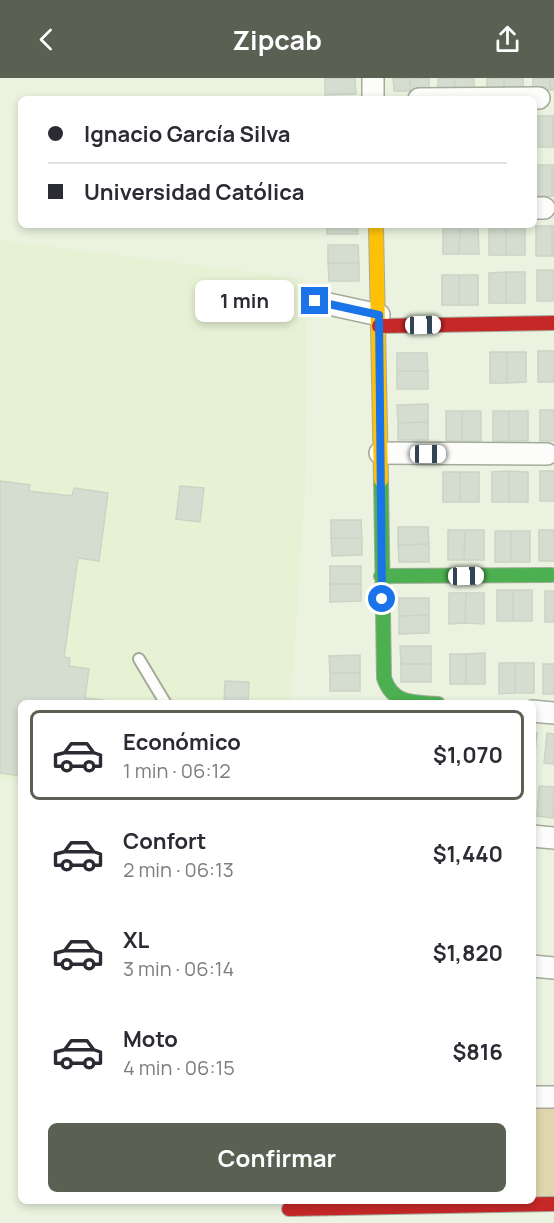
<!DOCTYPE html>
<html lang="es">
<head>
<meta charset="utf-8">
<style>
  body { margin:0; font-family:Manrope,sans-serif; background:#f2f2f3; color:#2b2b33; height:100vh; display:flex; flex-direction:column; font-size:22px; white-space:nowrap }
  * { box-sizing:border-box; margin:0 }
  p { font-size:20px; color:#7c7c81 }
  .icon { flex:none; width:33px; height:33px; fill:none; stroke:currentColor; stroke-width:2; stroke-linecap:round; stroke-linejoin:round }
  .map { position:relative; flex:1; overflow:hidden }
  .drawer { position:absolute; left:18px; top:622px; width:518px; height:504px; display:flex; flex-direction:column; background:#fff; border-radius:9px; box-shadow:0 3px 9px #0003 }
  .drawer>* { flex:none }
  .banner { position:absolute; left:18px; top:18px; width:519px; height:132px; border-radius:9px; box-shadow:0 3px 9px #0003; display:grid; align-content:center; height:132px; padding:0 30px; background:#fff }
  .end { position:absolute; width:27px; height:27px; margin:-14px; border:8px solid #1a73e8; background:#fff; box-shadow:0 0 0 3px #fff }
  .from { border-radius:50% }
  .bubble { position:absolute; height:42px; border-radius:9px; background:#fff; box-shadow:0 3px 9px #0003; font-size:20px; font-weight:700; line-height:42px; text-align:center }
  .car { position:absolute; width:18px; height:36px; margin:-18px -9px; border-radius:8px; box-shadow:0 0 4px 2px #0007; background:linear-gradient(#fff 24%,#345 0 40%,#fff 0 76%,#345 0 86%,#fff 0) }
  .banner b { display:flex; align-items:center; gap:21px; height:57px; font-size:22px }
  .banner b+b { border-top:2px solid #e1e1e2 }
  .banner i { width:15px; height:15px; background:#2b2b33 }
  ul { padding:10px 0 0; list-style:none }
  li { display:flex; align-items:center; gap:18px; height:90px; margin:0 12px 9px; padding:0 18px; border:3px solid transparent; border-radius:9px }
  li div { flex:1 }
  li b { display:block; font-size:22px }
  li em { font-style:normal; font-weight:700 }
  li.current { border-color:#5a6052 }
  li>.icon { width:54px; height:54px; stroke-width:1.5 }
  .action { display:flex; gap:12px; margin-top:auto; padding:12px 30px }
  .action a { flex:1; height:69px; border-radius:9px; background:#5a6052; color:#fff; font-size:24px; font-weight:700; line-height:69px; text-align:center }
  header { display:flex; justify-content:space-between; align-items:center; height:78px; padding:0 30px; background:#5a6052; color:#fff; font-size:27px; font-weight:700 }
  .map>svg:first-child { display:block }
  .built { fill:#e6f2d3 }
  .green { fill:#e0d6ae }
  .building { fill:#d4ddcf; stroke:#cbd4c6; stroke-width:1.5 }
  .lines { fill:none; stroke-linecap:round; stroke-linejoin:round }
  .lane-casing { stroke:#a5ab9c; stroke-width:14 }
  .street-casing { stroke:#a5ab9c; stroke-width:24 }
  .fast-casing { stroke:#a5ab9c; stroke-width:16 }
  .slow-casing { stroke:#a5ab9c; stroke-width:16 }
  .jam-casing { stroke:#a5ab9c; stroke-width:16 }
  .lane { stroke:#fcfdfa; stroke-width:10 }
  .street { stroke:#fcfdfa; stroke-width:21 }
  .fast { stroke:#4caf50; stroke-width:14 }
  .slow { stroke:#ffc107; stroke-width:14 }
  .jam { stroke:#c62828; stroke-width:14 }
  .route { stroke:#1a73e8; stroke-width:8 }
</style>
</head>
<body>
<header><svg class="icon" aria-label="back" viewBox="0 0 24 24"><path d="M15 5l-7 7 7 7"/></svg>Zipcab<svg class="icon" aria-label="share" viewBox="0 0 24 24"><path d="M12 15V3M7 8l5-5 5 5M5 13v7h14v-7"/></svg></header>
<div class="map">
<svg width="554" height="1145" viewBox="0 0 554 1145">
  <rect width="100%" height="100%" fill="#ebf3e0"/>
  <!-- built -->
  <path class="built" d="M0,162L307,201L305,415L291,625L21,626V704L0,701Z"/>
  <!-- green -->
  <path class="green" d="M532,1022H554V1121H533Z"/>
  <!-- building -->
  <path class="building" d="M325,0H355L356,16L325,17Z
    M393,0H410V13H394Z
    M410,0H429V13H410Z
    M438,0H455V12H438Z
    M455,0H474V12H455Z
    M487,0H504V12H487Z
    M504,0H523V12H504Z
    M533,0H550V12H533Z
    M550,0H554V12H550Z
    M536,38H553V69H536Z
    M553,38H554V69H553Z
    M536,87H552V118H536Z
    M552,87H554V118H552Z
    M327,147H357L358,156H327Z
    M443,147H460L459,176H443Z
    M460,147H478L479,176H459Z
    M489,147H506V177H489Z
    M506,147H525V177H506Z
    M536,148H552V178H536Z
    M552,148H554V178H552Z
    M328,167H358L359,185H328Z
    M328,185H359V203H329Z
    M537,192H553V223H537Z
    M506,194V225H489V195Z
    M506,194H525V225H506Z
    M442,197H459V227H442Z
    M459,197H478V227H459Z
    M538,273H554V304H538Z
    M490,274H507V305H490Z
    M507,274H526V304L507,305Z
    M397,275H427L428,293H397Z
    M397,293H428V311H397Z
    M428,326V344L398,345L397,327Z
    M540,332H554V363H540Z
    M446,333H462V363H446Z
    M462,333H481V363H462Z
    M493,333H509V363H493Z
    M509,333H528V363H509Z
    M428,344V362H398V345Z
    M509,393V424H492V394Z
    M509,393L528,394V424H509Z
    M540,393H554V423H540Z
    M443,394H460V424H443Z
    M460,394H479V424H460Z
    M0,403L30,407L29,413L72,418L74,410L108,415L99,483L78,480L64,579L70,580L69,588L89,591L85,620L104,622L103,626H21V698L0,695Z
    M180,408L204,410L200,444L176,441Z
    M331,442H361L362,460H331Z
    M398,449H428L429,466L398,467Z
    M448,452H465L464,482H448Z
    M465,452H484V482H464Z
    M539,452H554V483H539Z
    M495,453H511V484H495Z
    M511,453H530V484H511Z
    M331,460H362V477L332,478Z
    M429,466V484H399L398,467Z
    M330,488H361V506H330Z
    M330,506H361V523L330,524Z
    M497,512H513V543H497Z
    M513,512H532V543H513Z
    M545,513H554V544H545Z
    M449,515H466L465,545L449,546Z
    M449,515H466L465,545L449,546Z
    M466,515H484V546L465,545Z
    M466,515H484V546L465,545Z
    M399,520H429V537L399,538Z
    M429,537V555L399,556V538Z
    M400,568H431V586H401Z
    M485,575V606H466V576Z
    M450,576H466V606H450Z
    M360,577V595H330L329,578Z
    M499,585H515V615L499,616Z
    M515,585H534V615H515Z
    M401,586H431V604H401Z
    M543,586H554V616H543Z
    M330,595H360V613H330Z
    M225,603L249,604L248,626H224Z
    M532,655H537L534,685H532Z
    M547,655L554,656V686L544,685Z
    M539,708L554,709L553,740L537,738Z"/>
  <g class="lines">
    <!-- lane casing -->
    <g class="lane-casing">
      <path id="lane" d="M139,581L166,626"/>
    </g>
    <!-- street casing -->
    <g class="street-casing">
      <path id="street" d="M373,0V21
        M419,21L539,20
        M534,130H544
        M315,223L379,237
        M380,375L547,376
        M532,633L554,635
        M532,758L554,760
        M532,888L554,890
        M532,1019H554"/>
    </g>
    <!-- fast casing -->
    <g class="fast-casing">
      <path id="fast" d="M381,402L384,600C393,627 414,624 438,626
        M381,498L551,497"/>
    </g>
    <!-- slow casing -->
    <g class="slow-casing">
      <path id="slow" d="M376,147L381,402"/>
    </g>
    <!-- jam casing -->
    <g class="jam-casing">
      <path id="jam" d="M379,248L554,245
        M289,1131L554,1126"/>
    </g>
    <!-- lane -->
    <use href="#lane" class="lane"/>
    <!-- street -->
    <use href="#street" class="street"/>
    <!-- fast -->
    <use href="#fast" class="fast"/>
    <!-- slow -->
    <use href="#slow" class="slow"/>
    <!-- jam -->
    <use href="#jam" class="jam"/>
  </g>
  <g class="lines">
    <!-- route -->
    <path class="route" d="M315,223L379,237L382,521"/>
  </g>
</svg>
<i class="end from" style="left:382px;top:521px"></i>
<i class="end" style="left:315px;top:223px"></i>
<div class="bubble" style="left:195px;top:202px;width:99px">1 min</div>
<i class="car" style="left:423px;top:247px;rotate:89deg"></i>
<i class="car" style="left:428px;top:376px;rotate:90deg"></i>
<i class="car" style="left:466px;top:498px;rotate:89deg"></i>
<div class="banner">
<b><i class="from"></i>Ignacio García Silva</b>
<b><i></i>Universidad Católica</b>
</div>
<section class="drawer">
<ul>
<li class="current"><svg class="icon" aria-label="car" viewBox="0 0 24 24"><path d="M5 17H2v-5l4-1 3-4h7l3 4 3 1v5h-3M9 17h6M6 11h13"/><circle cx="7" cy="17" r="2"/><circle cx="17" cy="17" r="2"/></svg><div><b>Económico</b><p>1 min · 06:12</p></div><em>$1,070</em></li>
<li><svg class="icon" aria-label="car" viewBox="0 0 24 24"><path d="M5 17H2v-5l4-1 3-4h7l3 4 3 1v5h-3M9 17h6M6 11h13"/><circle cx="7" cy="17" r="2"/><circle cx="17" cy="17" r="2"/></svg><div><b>Confort</b><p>2 min · 06:13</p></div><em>$1,440</em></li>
<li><svg class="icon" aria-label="car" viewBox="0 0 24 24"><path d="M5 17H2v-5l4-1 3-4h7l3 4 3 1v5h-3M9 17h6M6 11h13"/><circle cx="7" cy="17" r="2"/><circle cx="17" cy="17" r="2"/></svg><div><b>XL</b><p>3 min · 06:14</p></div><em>$1,820</em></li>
<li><svg class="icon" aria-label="car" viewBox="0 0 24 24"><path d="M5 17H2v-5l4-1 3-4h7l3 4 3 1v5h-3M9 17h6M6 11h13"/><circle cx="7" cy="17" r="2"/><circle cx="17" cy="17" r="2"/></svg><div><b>Moto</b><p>4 min · 06:15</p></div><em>$816</em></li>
</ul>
<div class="action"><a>Confirmar</a></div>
</section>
</div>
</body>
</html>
